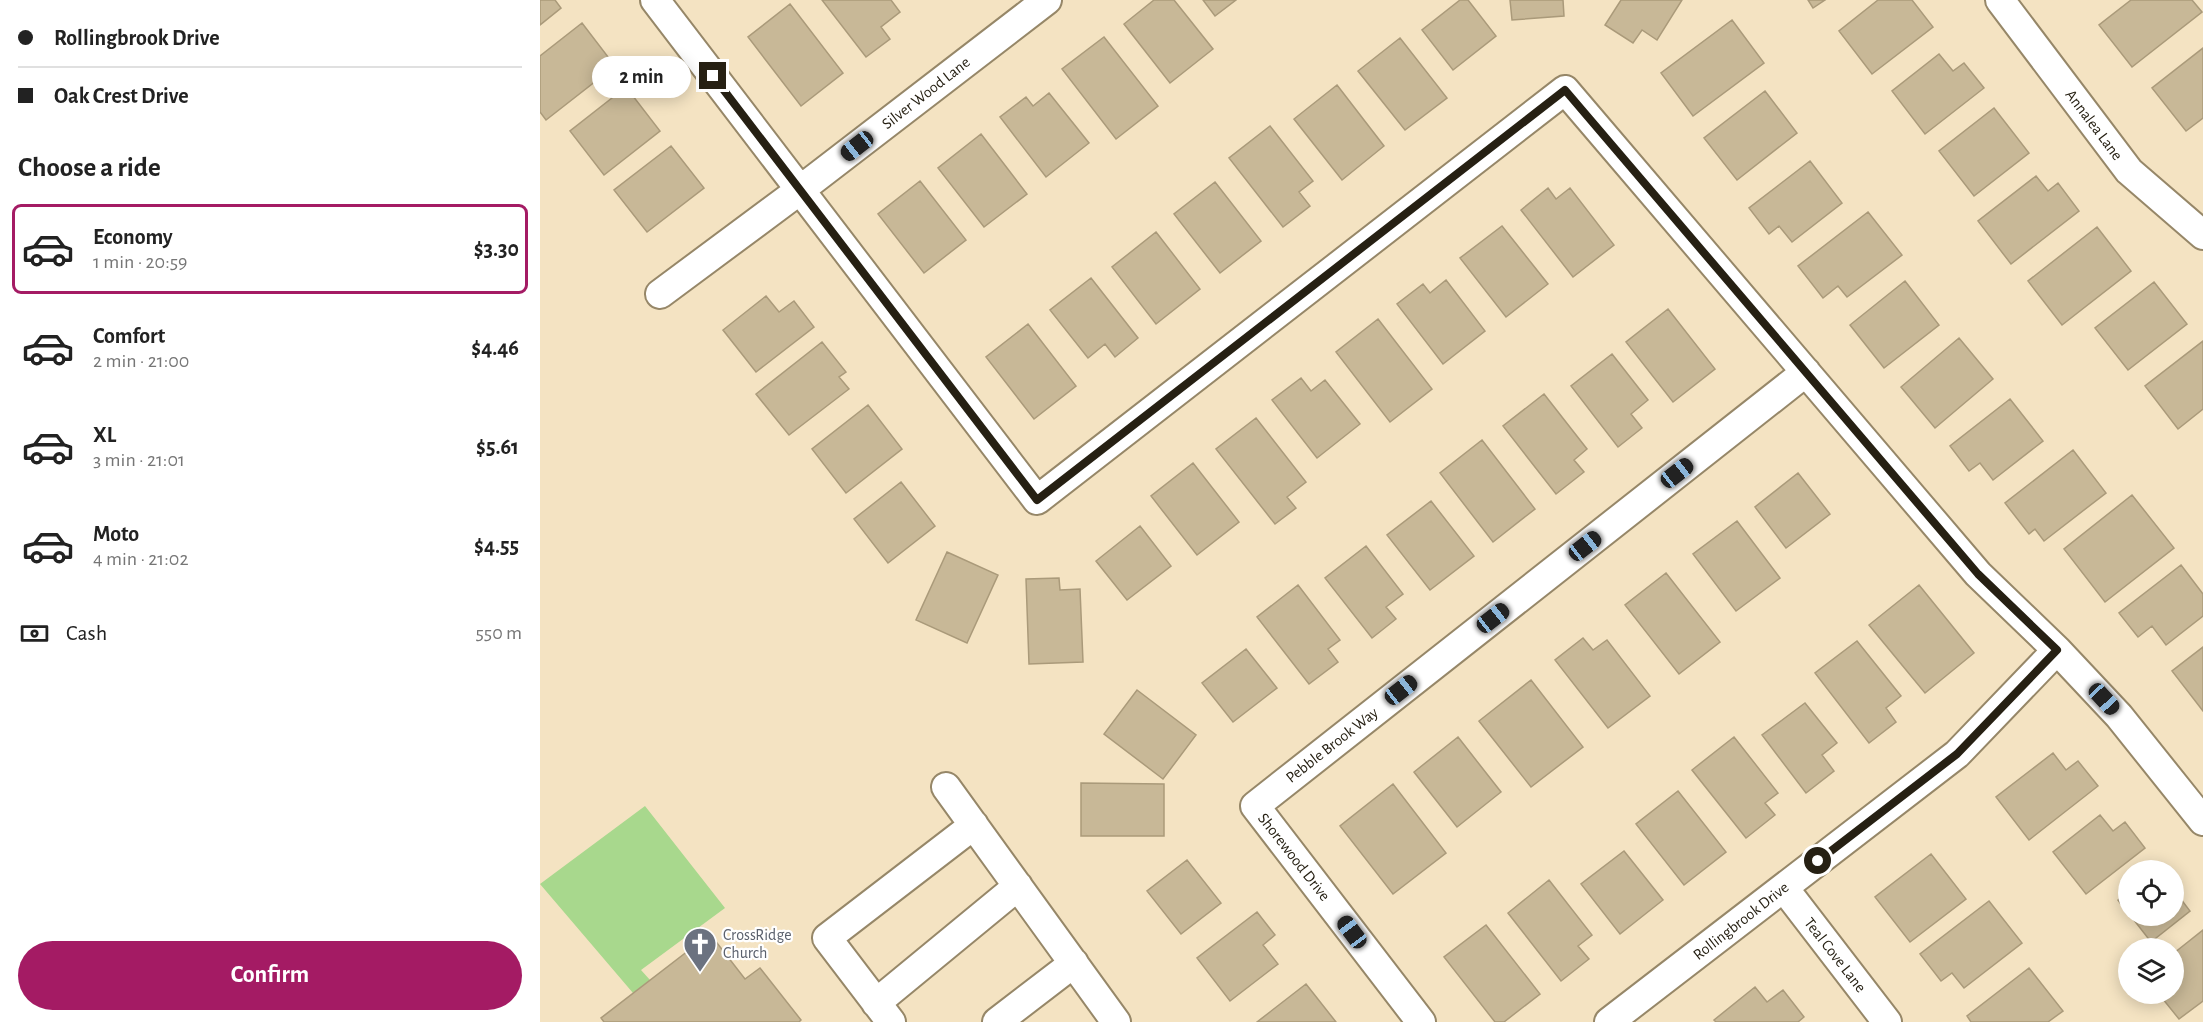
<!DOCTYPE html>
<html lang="en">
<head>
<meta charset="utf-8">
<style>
  body { margin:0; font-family:"Alegreya Sans",sans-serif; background:#f2f2f2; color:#222; height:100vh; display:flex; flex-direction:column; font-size:22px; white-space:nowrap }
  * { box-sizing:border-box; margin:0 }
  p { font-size:20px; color:#767676 }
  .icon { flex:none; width:33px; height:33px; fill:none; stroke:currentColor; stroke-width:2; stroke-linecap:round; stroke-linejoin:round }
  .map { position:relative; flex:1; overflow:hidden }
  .side { display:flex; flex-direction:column; background:#fff; width:540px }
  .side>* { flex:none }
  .banner { display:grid; align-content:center; height:132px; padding:0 18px; background:#fff }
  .controls { position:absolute; left:1578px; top:860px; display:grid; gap:12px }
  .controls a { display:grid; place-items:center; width:66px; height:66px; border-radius:50%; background:#fff; box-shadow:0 3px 15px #0003; font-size:30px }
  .end { position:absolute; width:27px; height:27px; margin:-14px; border:8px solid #262013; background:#fff; box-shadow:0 0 0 3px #fff }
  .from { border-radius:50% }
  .bubble { position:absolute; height:42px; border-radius:21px; background:#fff; box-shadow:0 3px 15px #0003; font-size:20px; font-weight:700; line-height:42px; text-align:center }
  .car { position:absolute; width:18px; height:36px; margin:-18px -9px; border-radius:8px; box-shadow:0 0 4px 2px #0007; background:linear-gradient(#222 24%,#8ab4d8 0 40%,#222 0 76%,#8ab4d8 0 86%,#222 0) }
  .banner b { display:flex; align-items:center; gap:21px; height:57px; font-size:22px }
  .banner b+b { border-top:2px solid #e0e0e0 }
  .banner i { width:15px; height:15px; background:#222 }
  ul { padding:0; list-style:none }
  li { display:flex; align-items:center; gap:18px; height:90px; margin:0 12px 9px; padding:0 6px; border:3px solid transparent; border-radius:9px }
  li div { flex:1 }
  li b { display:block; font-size:22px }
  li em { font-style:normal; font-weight:700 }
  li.current { border-color:#a41b64 }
  li>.icon { width:54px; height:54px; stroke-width:1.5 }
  h2 { padding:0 18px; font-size:27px; line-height:72px }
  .pay { display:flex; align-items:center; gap:15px; height:66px; padding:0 18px; font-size:22px }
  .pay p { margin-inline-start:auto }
  .cta { display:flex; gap:12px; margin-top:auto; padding:12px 18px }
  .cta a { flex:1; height:69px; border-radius:36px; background:#a41b64; color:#fff; font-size:24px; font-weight:700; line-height:69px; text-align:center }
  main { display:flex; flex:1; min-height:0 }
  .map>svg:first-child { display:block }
  .green { fill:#a8d88d }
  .building { fill:#c8b897; stroke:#aa9a7a; stroke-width:1.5 }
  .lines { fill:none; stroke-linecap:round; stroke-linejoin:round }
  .minor-casing { stroke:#968768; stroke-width:32 }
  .minor { stroke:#fff; stroke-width:28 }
  .route { stroke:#262013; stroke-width:8 }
  .labels { text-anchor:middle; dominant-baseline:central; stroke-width:4.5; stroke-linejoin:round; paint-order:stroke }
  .street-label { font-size:16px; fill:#262013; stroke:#fff }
  .worship-label { font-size:16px; fill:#5b616d; stroke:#fff; text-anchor:start }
</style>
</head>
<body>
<main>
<section class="side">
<div class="banner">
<b><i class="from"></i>Rollingbrook Drive</b>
<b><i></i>Oak Crest Drive</b>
</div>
<h2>Choose a ride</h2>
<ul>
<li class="current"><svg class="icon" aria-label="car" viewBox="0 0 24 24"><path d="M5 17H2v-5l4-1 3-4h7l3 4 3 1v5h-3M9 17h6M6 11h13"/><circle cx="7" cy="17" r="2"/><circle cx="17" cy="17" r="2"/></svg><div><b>Economy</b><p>1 min · 20:59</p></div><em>$3.30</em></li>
<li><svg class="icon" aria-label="car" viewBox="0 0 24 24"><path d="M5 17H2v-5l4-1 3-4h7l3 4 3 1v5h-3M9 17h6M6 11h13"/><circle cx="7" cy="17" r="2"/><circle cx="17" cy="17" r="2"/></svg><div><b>Comfort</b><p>2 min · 21:00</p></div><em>$4.46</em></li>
<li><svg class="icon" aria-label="car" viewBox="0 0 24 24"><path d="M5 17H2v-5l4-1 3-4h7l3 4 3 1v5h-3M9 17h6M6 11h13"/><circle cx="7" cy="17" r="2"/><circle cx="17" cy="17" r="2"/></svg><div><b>XL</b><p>3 min · 21:01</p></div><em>$5.61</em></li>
<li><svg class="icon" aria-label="car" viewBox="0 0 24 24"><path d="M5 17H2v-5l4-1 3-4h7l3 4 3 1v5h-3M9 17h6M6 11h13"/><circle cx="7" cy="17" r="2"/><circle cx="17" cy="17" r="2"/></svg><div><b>Moto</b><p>4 min · 21:02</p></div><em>$4.55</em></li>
</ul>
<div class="pay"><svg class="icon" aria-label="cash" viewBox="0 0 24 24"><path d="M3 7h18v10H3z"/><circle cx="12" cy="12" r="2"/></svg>Cash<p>550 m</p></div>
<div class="cta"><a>Confirm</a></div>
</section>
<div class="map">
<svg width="1663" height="1022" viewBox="0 0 1663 1022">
  <rect width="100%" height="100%" fill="#f4e3c2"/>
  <!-- green -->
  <path class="green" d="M105,806L185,908L101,970L110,980L93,993L0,884Z"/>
  <!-- building -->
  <path class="building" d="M0,0H15L21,8L0,25Z
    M282,0H351L360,12L341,27L350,39L326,57Z
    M614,0H634L673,49L630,83L584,24Z
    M663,0H696L675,16Z
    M920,0H928L956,36L913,70L882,30Z
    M970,0H1023L1024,16L972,20Z
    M1081,0H1142L1117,40L1102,30L1093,43L1065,25Z
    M1268,0H1285L1273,8Z
    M1338,0H1372L1393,27L1332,74L1299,31Z
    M1591,0H1652L1662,12L1592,67L1559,25Z
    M250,4L303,73L261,106L208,37Z
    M1192,20L1224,63L1153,116L1121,73Z
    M42,23L75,66L6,120L0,112V56Z
    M564,37L618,106L576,139L522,69Z
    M860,38L907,98L865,130L818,71Z
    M1663,48V118L1646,131L1612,88Z
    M1399,54L1413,71L1424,63L1444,88L1385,134L1352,91Z
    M797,85L844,146L802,180L754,119Z
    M86,87L120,131L64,175L30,131Z
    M1225,91L1257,133L1197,180L1164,138Z
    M509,93L549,143L506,177L460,117L486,97L493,106Z
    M1454,108L1489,153L1434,196L1399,151Z
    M730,126L773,181L759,192L770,206L743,227L689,158Z
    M441,134L487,194L444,227L398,168Z
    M131,146L164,188L107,232L74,190Z
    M1270,161L1302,203L1252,242L1239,226L1229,234L1209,208Z
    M1496,176L1508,191L1518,183L1539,211L1471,264L1438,221Z
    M380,181L426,240L384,273L338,214Z
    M675,182L721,241L680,273L634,214Z
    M1008,188L1016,199L1030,188L1074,245L1033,277L981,210Z
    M1328,212L1362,255L1307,297L1298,286L1283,298L1258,266Z
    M962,226L1008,284L966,317L920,258Z
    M1557,227L1591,271L1522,325L1488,281Z
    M616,232L660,289L616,324L572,267Z
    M551,278L598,338L575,357L565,344L548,358L510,310Z
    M906,280L945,331L903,364L857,304L883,284L890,293Z
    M1365,281L1399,325L1344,368L1310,325Z
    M1614,282L1647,324L1588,370L1555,328Z
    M226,296L239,312L254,301L274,327L216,372L183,330Z
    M1128,309L1175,369L1133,402L1086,342Z
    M838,319L892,389L850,422L796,352Z
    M488,324L536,386L494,419L446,357Z
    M1419,338L1453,379L1395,428L1361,387Z
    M1663,341V409L1638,429L1605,386Z
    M282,342L306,372L299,377L309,389L249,435L216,394Z
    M1072,354L1108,400L1091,414L1102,428L1078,447L1031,386Z
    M761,378L771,391L785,380L820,424L777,458L732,400Z
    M1004,394L1047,449L1034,460L1044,472L1016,494L963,426Z
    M1470,399L1503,441L1453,480L1440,463L1429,471L1410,446Z
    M328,405L362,449L306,493L272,449Z
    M716,418L766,482L747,497L756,508L735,524L676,449Z
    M942,440L995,509L953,542L900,473Z
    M1533,450L1566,493L1504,541L1495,529L1489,534L1465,503Z
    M653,463L699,522L657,555L611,496Z
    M1258,473L1290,514L1246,548L1215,507Z
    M361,482L395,526L348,563L314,519Z
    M1592,495L1634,548L1565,602L1524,549Z
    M891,501L934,556L890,590L847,535Z
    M1197,521L1240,578L1196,611L1153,554Z
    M600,526L631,566L587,600L556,561Z
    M826,546L863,594L846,607L856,619L832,638L785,578Z
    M407,552L458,575L427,643L376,620Z
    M1641,565L1663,594V616L1626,645L1612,626L1598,637L1579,613Z
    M1126,573L1180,642L1139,674L1085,605Z
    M519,578L520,590L540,589L543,662L489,664L486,579Z
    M758,585L800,640L788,649L798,662L769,684L717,617Z
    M1379,585L1434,653L1385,693L1329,625Z
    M1043,638L1053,650L1067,640L1110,696L1068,728L1015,660Z
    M1317,641L1361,696L1346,708L1356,722L1329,743L1275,673Z
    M1663,647V711L1632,671Z
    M706,649L737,688L693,722L662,683Z
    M991,680L1043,747L991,787L939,721Z
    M597,690L656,735L623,779L564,734Z
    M1265,703L1297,743L1282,755L1294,771L1266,793L1222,735Z
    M918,737L961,792L917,827L874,772Z
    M1194,737L1238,793L1225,803L1235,815L1206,838L1152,770Z
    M1513,753L1526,770L1538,761L1558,786L1489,840L1456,797Z
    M541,783L624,784V836H541Z
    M853,784L906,853L853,894L800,826Z
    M1138,791L1186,852L1144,885L1096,824Z
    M1560,815L1573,831L1585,822L1605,848L1546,894L1513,852Z
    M1084,851L1123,900L1080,934L1041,884Z
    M1391,854L1426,899L1370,942L1335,897Z
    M647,860L681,903L641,934L607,891Z
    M1009,880L1052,935L1038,946L1049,959L1021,981L968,913Z
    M1634,890L1650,911L1611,942L1590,915H1634Z
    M1588,891V914L1578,900Z
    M1449,901L1482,943L1424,988L1412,973L1401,981L1380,954Z
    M717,912L735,935L723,945L738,964L690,1001L657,958Z
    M946,925L1000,994L964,1022H955L904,957Z
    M1663,930V1001L1639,1019L1618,993H1634V953Z
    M170,934L205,979L220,968L261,1020L259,1022H64L61,1018Z
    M1489,968L1523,1011L1508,1022H1431L1427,1016Z
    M766,984L796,1022H717Z
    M1215,987L1227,1002L1243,990L1264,1017L1258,1022H1176L1174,1020Z"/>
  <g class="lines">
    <!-- minor casing -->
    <g class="minor-casing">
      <path id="minor" d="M115,0L497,500L1025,90L1438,574L1517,650L1579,716L1663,821
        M1460,0L1589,171L1663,235
        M120,294L260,190L507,0
        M406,787L576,1022
        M1244,888L1347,1022
        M336,1003L478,886
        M351,1022L287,938L434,825
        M457,1022L534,963
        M881,1022L715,806L1266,372
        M1069,1022L1417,754L1517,650"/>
    </g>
    <!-- minor -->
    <use href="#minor" class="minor"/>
  </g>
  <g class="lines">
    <!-- route -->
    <path class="route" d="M173,76L497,500L1025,90L1438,574L1517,650L1417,754L1278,861"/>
  </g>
  <!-- icons -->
  <defs>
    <g id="church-pin" transform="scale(1.725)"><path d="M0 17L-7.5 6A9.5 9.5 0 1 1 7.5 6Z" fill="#6b7280" stroke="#fff"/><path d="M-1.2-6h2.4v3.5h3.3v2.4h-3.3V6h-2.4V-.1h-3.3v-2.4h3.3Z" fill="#fff"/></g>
  </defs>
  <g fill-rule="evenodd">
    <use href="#church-pin" x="160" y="944"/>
  </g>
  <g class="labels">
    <!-- street labels -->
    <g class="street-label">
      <text transform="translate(386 93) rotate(-38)">Silver Wood Lane</text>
      <text transform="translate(1554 125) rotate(53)">Annalea Lane</text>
      <text transform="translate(792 745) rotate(-38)">Pebble Brook Way</text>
      <text transform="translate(754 857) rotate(52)">Shorewood Drive</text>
      <text transform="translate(1201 921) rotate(-38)">Rollingbrook Drive</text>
      <text transform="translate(1295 955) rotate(52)">Teal Cove Lane</text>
    </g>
    <!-- worship labels -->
    <g class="worship-label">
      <text x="183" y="935">CrossRidge<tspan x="183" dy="18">Church</tspan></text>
    </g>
  </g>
</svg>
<div class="controls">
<a><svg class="icon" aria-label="locate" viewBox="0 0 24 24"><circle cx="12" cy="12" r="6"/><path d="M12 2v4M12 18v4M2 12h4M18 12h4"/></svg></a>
<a><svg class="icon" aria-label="layers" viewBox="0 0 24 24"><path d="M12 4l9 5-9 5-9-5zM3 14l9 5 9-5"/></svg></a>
</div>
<i class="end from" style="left:1278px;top:861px"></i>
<i class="end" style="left:173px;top:76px"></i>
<div class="bubble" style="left:52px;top:56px;width:99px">2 min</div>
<i class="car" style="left:317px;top:146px;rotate:232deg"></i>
<i class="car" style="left:1137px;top:473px;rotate:52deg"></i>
<i class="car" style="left:1045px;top:546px;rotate:52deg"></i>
<i class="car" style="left:953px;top:618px;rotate:52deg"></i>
<i class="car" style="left:861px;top:690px;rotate:52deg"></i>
<i class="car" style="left:1564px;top:699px;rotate:137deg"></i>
<i class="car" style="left:812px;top:932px;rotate:323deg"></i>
</div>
</main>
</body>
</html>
